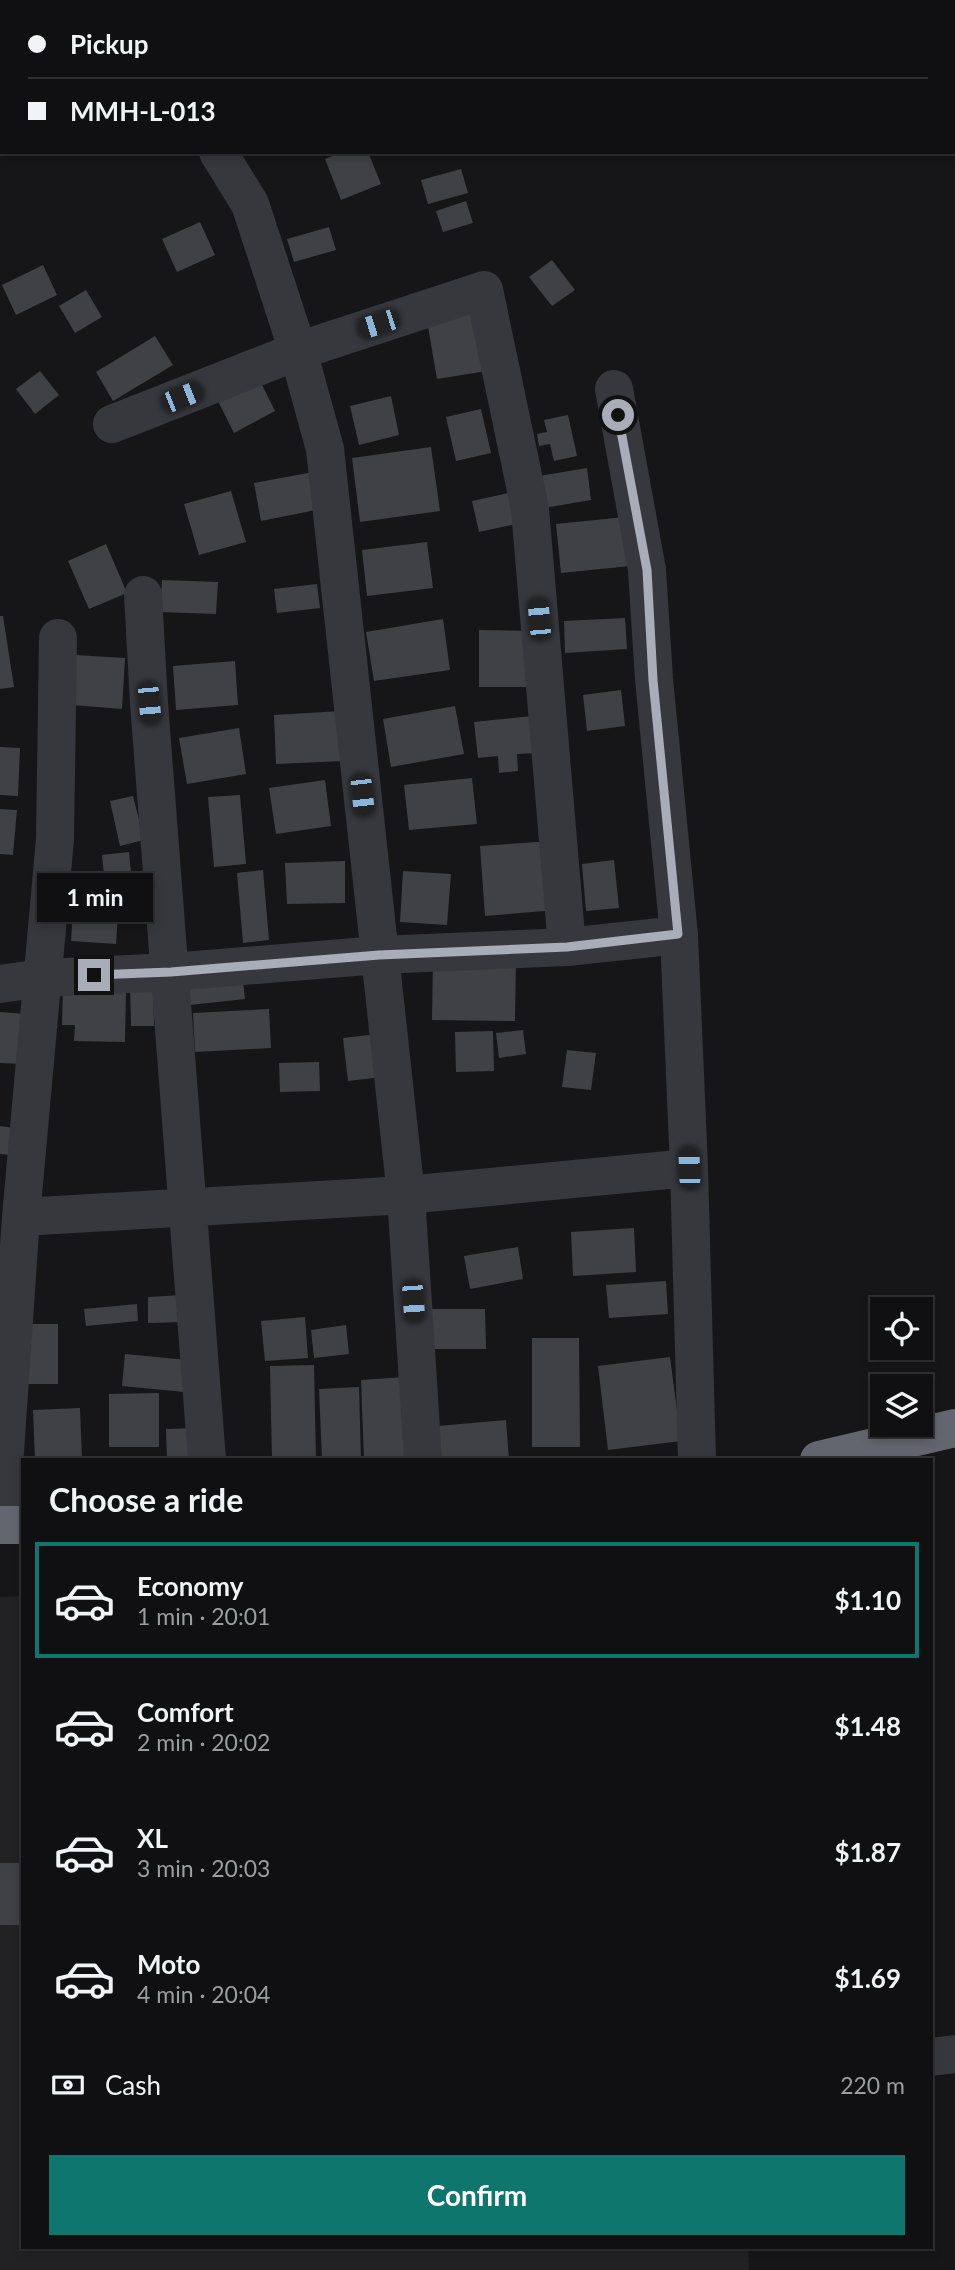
<!DOCTYPE html>
<html lang="en">
<head>
<meta charset="utf-8">
<style>
  body { margin:0; font-family:Lato,sans-serif; background:#19191b; color:#f1f3f6; height:100vh; display:flex; flex-direction:column; font-size:26px; white-space:nowrap }
  * { box-sizing:border-box; margin:0 }
  p { font-size:23px; color:#9c9d9f }
  .icon { flex:none; width:38px; height:38px; fill:none; stroke:currentColor; stroke-width:2; stroke-linecap:round; stroke-linejoin:round }
  .map { position:relative; flex:1; overflow:hidden }
  .sheet { position:absolute; left:21px; top:1458px; width:912px; height:791px; display:flex; flex-direction:column; background:#101012; border-radius:0px; box-shadow:0 4px 10px #0003,0 0 0 2px #303032 }
  .sheet>* { flex:none }
  .hud { position:absolute; left:0px; top:0px; width:956px; height:154px; box-shadow:0 4px 10px #0003,0 0 0 2px #303032; display:grid; align-content:center; height:154px; padding:0 28px; background:#101012 }
  .controls { position:absolute; left:870px; top:1297px; display:grid; gap:14px }
  .controls a { display:grid; place-items:center; width:63px; height:63px; border-radius:0px; background:#101012; box-shadow:0 4px 10px #0003,0 0 0 2px #303032; font-size:35px }
  .end { position:absolute; width:32px; height:32px; margin:-16px; border:9px solid #a8adb8; background:#111; box-shadow:0 0 0 4px #111 }
  .from { border-radius:50% }
  .bubble { position:absolute; height:49px; border-radius:0px; background:#101012; box-shadow:0 4px 10px #0003,0 0 0 2px #303032; font-size:23px; font-weight:700; line-height:49px; text-align:center }
  .car { position:absolute; width:21px; height:42px; margin:-21px -10px; border-radius:9px; box-shadow:0 0 5px 2px #0007; background:linear-gradient(#222 24%,#8ab4d8 0 40%,#222 0 76%,#8ab4d8 0 86%,#222 0) }
  .hud b { display:flex; align-items:center; gap:24px; height:66px; font-size:26px }
  .hud b+b { border-top:2px solid #303032 }
  .hud i { width:18px; height:18px; background:#f1f3f6 }
  ul { padding:0; list-style:none }
  li { display:flex; align-items:center; gap:21px; height:116px; margin:0 14px 10px; padding:0 14px; border:4px solid transparent; border-radius:0px }
  li div { flex:1 }
  li b { display:block; font-size:26px }
  li em { font-style:normal; font-weight:700 }
  li.current { border-color:#0f766e }
  li>.icon { width:63px; height:63px; stroke-width:1.5 }
  h2 { padding:0 28px; font-size:32px; line-height:84px }
  .pay { display:flex; align-items:center; gap:18px; height:77px; padding:0 28px; font-size:26px }
  .pay p { margin-inline-start:auto }
  .cta { display:flex; gap:14px; margin-top:auto; padding:14px 28px }
  .cta a { flex:1; height:80px; border-radius:0px; background:#0f766e; color:#fff; font-size:28px; font-weight:700; line-height:80px; text-align:center }
  .map>svg:first-child { display:block }
  .built { fill:#222225 }
  .building { fill:#404145 }
  .lines { fill:none; stroke-linecap:round; stroke-linejoin:round }
  .minor { stroke:#37383d; stroke-width:38 }
  .highway { stroke:#63666e; stroke-width:38 }
  .route { stroke:#a8adb8; stroke-width:9 }
</style>
</head>
<body>
<div class="map">
<svg width="955" height="2270" viewBox="0 0 955 2270">
  <rect width="100%" height="100%" fill="#161618"/>
  <!-- built -->
  <path class="built" d="M23,1596V2247H748L749,2270H0V1597Z"/>
  <!-- building -->
  <path class="building" d="M342,152H368L381,184L341,200L325,159Z
    M461,169L468,193L428,204L421,180Z
    M466,201L473,223L443,232L436,211Z
    M200,222L215,255L177,272L162,239Z
    M329,227L336,250L294,262L287,239Z
    M552,260L575,290L552,306L529,277Z
    M43,265L57,295L16,315L2,285Z
    M86,290L102,317L75,333L59,306Z
    M482,312L493,370L437,379L427,321Z
    M155,336L173,365L113,401L96,372Z
    M40,371L59,395L35,414L16,389Z
    M259,379L275,411L234,433L218,401Z
    M391,396L399,435L359,445L350,406Z
    M481,409L491,453L456,461L446,417Z
    M568,415L577,456L554,461L550,444L539,446L537,434L547,432L544,420Z
    M431,447L440,511L360,522L352,458Z
    M587,468L591,500L544,508L539,476Z
    M319,471L326,508L261,521L254,483Z
    M231,491L246,542L199,555L184,504Z
    M513,492L520,523L479,532L472,501Z
    M625,517L630,566L561,573L556,524Z
    M427,542L433,588L367,596L362,550Z
    M106,544L127,593L89,609L68,561Z
    M162,580L218,582L216,614L160,612Z
    M317,584L320,608L277,613L274,589Z
    M0,616H3L14,687L0,689Z
    M625,618L627,649L565,653L564,621Z
    M443,619L450,670L374,681L366,632Z
    M479,630L529,631L528,687H479Z
    M75,655L125,658L122,709L72,705Z
    M235,661L238,705L176,710L173,666Z
    M621,690L625,726L587,731L583,695Z
    M455,706L464,754L391,767L383,719Z
    M341,711L344,761L276,764L274,715Z
    M533,716L536,753L517,754L518,771L499,773L498,756L478,758L474,722Z
    M239,728L246,774L187,784L179,738Z
    M0,747L20,748L18,796L0,795Z
    M472,778L477,824L409,830L404,785Z
    M325,780L331,826L276,834L269,788Z
    M240,795L246,864L214,867L208,797Z
    M133,796L144,840L120,846L110,801Z
    M0,809L17,810L13,855L0,854Z
    M552,841L556,910L485,916L480,846Z
    M129,852L131,873L104,875L102,855Z
    M614,860L619,908L586,911L582,864Z
    M345,861V903L287,904L285,863Z
    M263,870L269,940L243,943L237,873Z
    M403,871L451,874L447,925L400,922Z
    M73,911L118,914L116,944L71,941Z
    M433,958H516L515,1021L432,1020Z
    M242,973L245,999L190,1005L188,979Z
    M153,979L154,1026H131L130,980Z
    M63,987L126,989L125,1042L74,1041L75,1025H62Z
    M269,1009L271,1048L195,1052L193,1013Z
    M0,1012L25,1014L22,1064L0,1063Z
    M523,1030L526,1054L499,1058L496,1033Z
    M493,1031L494,1071L456,1072L455,1032Z
    M386,1033L391,1076L348,1081L343,1038Z
    M567,1050L596,1053L591,1090L562,1087Z
    M319,1062L320,1091L280,1092L279,1063Z
    M0,1126L15,1128L11,1155L0,1154Z
    M634,1228L636,1272L573,1276L571,1232Z
    M518,1247L523,1279L470,1289L464,1256Z
    M666,1281L668,1314L609,1318L606,1285Z
    M182,1295L183,1322L148,1323V1297Z
    M137,1304L138,1321L86,1326L84,1309Z
    M432,1309H485L486,1349H432Z
    M305,1317L308,1358L265,1361L261,1321Z
    M24,1324H58V1384H24Z
    M346,1325L349,1354L314,1358L311,1330Z
    M532,1338H579L580,1447H532Z
    M125,1354L187,1360L184,1392L122,1386Z
    M670,1357L681,1441L608,1450L598,1366Z
    M314,1365L316,1460H272L270,1366Z
    M405,1377L409,1460H364L361,1380Z
    M359,1387L361,1460H322L319,1389Z
    M159,1393V1447H109V1394Z
    M80,1408L82,1460H35L33,1410Z
    M506,1420L509,1460H441L438,1426Z
    M196,1428L197,1460H167L166,1429Z
    M0,1863H23V1925H0Z"/>
  <g class="lines">
    <!-- minor -->
    <path class="minor" d="M122,0L123,2
      M218,152L250,204L298,351L325,449L406,1195L423,1460
      M614,389L647,570L654,679L679,935L689,1168L697,1460
      M112,424L298,351L484,290L530,509L567,947
      M143,595L149,703L207,1460
      M0,984L43,978L171,972L379,955L567,947L679,935
      M21,1217L406,1195L689,1168
      M0,1525L21,1217L55,839L58,638
      M931,2057L955,2054"/>
    <!-- highway -->
    <path class="highway" d="M819,1460L955,1428
      M0,1525H23"/>
  </g>
  <g class="lines">
    <!-- route -->
    <path class="route" d="M94,975L171,972L379,955L567,947L678,934L653,680L647,570L618,415"/>
  </g>
</svg>
<div class="controls">
<a><svg class="icon" aria-label="locate" viewBox="0 0 24 24"><circle cx="12" cy="12" r="6"/><path d="M12 2v4M12 18v4M2 12h4M18 12h4"/></svg></a>
<a><svg class="icon" aria-label="layers" viewBox="0 0 24 24"><path d="M12 4l9 5-9 5-9-5zM3 14l9 5 9-5"/></svg></a>
</div>
<i class="end from" style="left:618px;top:415px"></i>
<i class="end" style="left:94px;top:975px"></i>
<div class="bubble" style="left:37px;top:873px;width:116px">1 min</div>
<i class="car" style="left:378px;top:324px;rotate:252deg"></i>
<i class="car" style="left:182px;top:397px;rotate:68deg"></i>
<i class="car" style="left:539px;top:619px;rotate:355deg"></i>
<i class="car" style="left:149px;top:703px;rotate:175deg"></i>
<i class="car" style="left:362px;top:795px;rotate:174deg"></i>
<i class="car" style="left:689px;top:1168px;rotate:358deg"></i>
<i class="car" style="left:413px;top:1301px;rotate:176deg"></i>
<div class="hud">
<b><i class="from"></i>Pickup</b>
<b><i></i>MMH-L-013</b>
</div>
<section class="sheet">
<h2>Choose a ride</h2>
<ul>
<li class="current"><svg class="icon" aria-label="car" viewBox="0 0 24 24"><path d="M5 17H2v-5l4-1 3-4h7l3 4 3 1v5h-3M9 17h6M6 11h13"/><circle cx="7" cy="17" r="2"/><circle cx="17" cy="17" r="2"/></svg><div><b>Economy</b><p>1 min · 20:01</p></div><em>$1.10</em></li>
<li><svg class="icon" aria-label="car" viewBox="0 0 24 24"><path d="M5 17H2v-5l4-1 3-4h7l3 4 3 1v5h-3M9 17h6M6 11h13"/><circle cx="7" cy="17" r="2"/><circle cx="17" cy="17" r="2"/></svg><div><b>Comfort</b><p>2 min · 20:02</p></div><em>$1.48</em></li>
<li><svg class="icon" aria-label="car" viewBox="0 0 24 24"><path d="M5 17H2v-5l4-1 3-4h7l3 4 3 1v5h-3M9 17h6M6 11h13"/><circle cx="7" cy="17" r="2"/><circle cx="17" cy="17" r="2"/></svg><div><b>XL</b><p>3 min · 20:03</p></div><em>$1.87</em></li>
<li><svg class="icon" aria-label="car" viewBox="0 0 24 24"><path d="M5 17H2v-5l4-1 3-4h7l3 4 3 1v5h-3M9 17h6M6 11h13"/><circle cx="7" cy="17" r="2"/><circle cx="17" cy="17" r="2"/></svg><div><b>Moto</b><p>4 min · 20:04</p></div><em>$1.69</em></li>
</ul>
<div class="pay"><svg class="icon" aria-label="cash" viewBox="0 0 24 24"><path d="M3 7h18v10H3z"/><circle cx="12" cy="12" r="2"/></svg>Cash<p>220 m</p></div>
<div class="cta"><a>Confirm</a></div>
</section>
</div>
</body>
</html>
